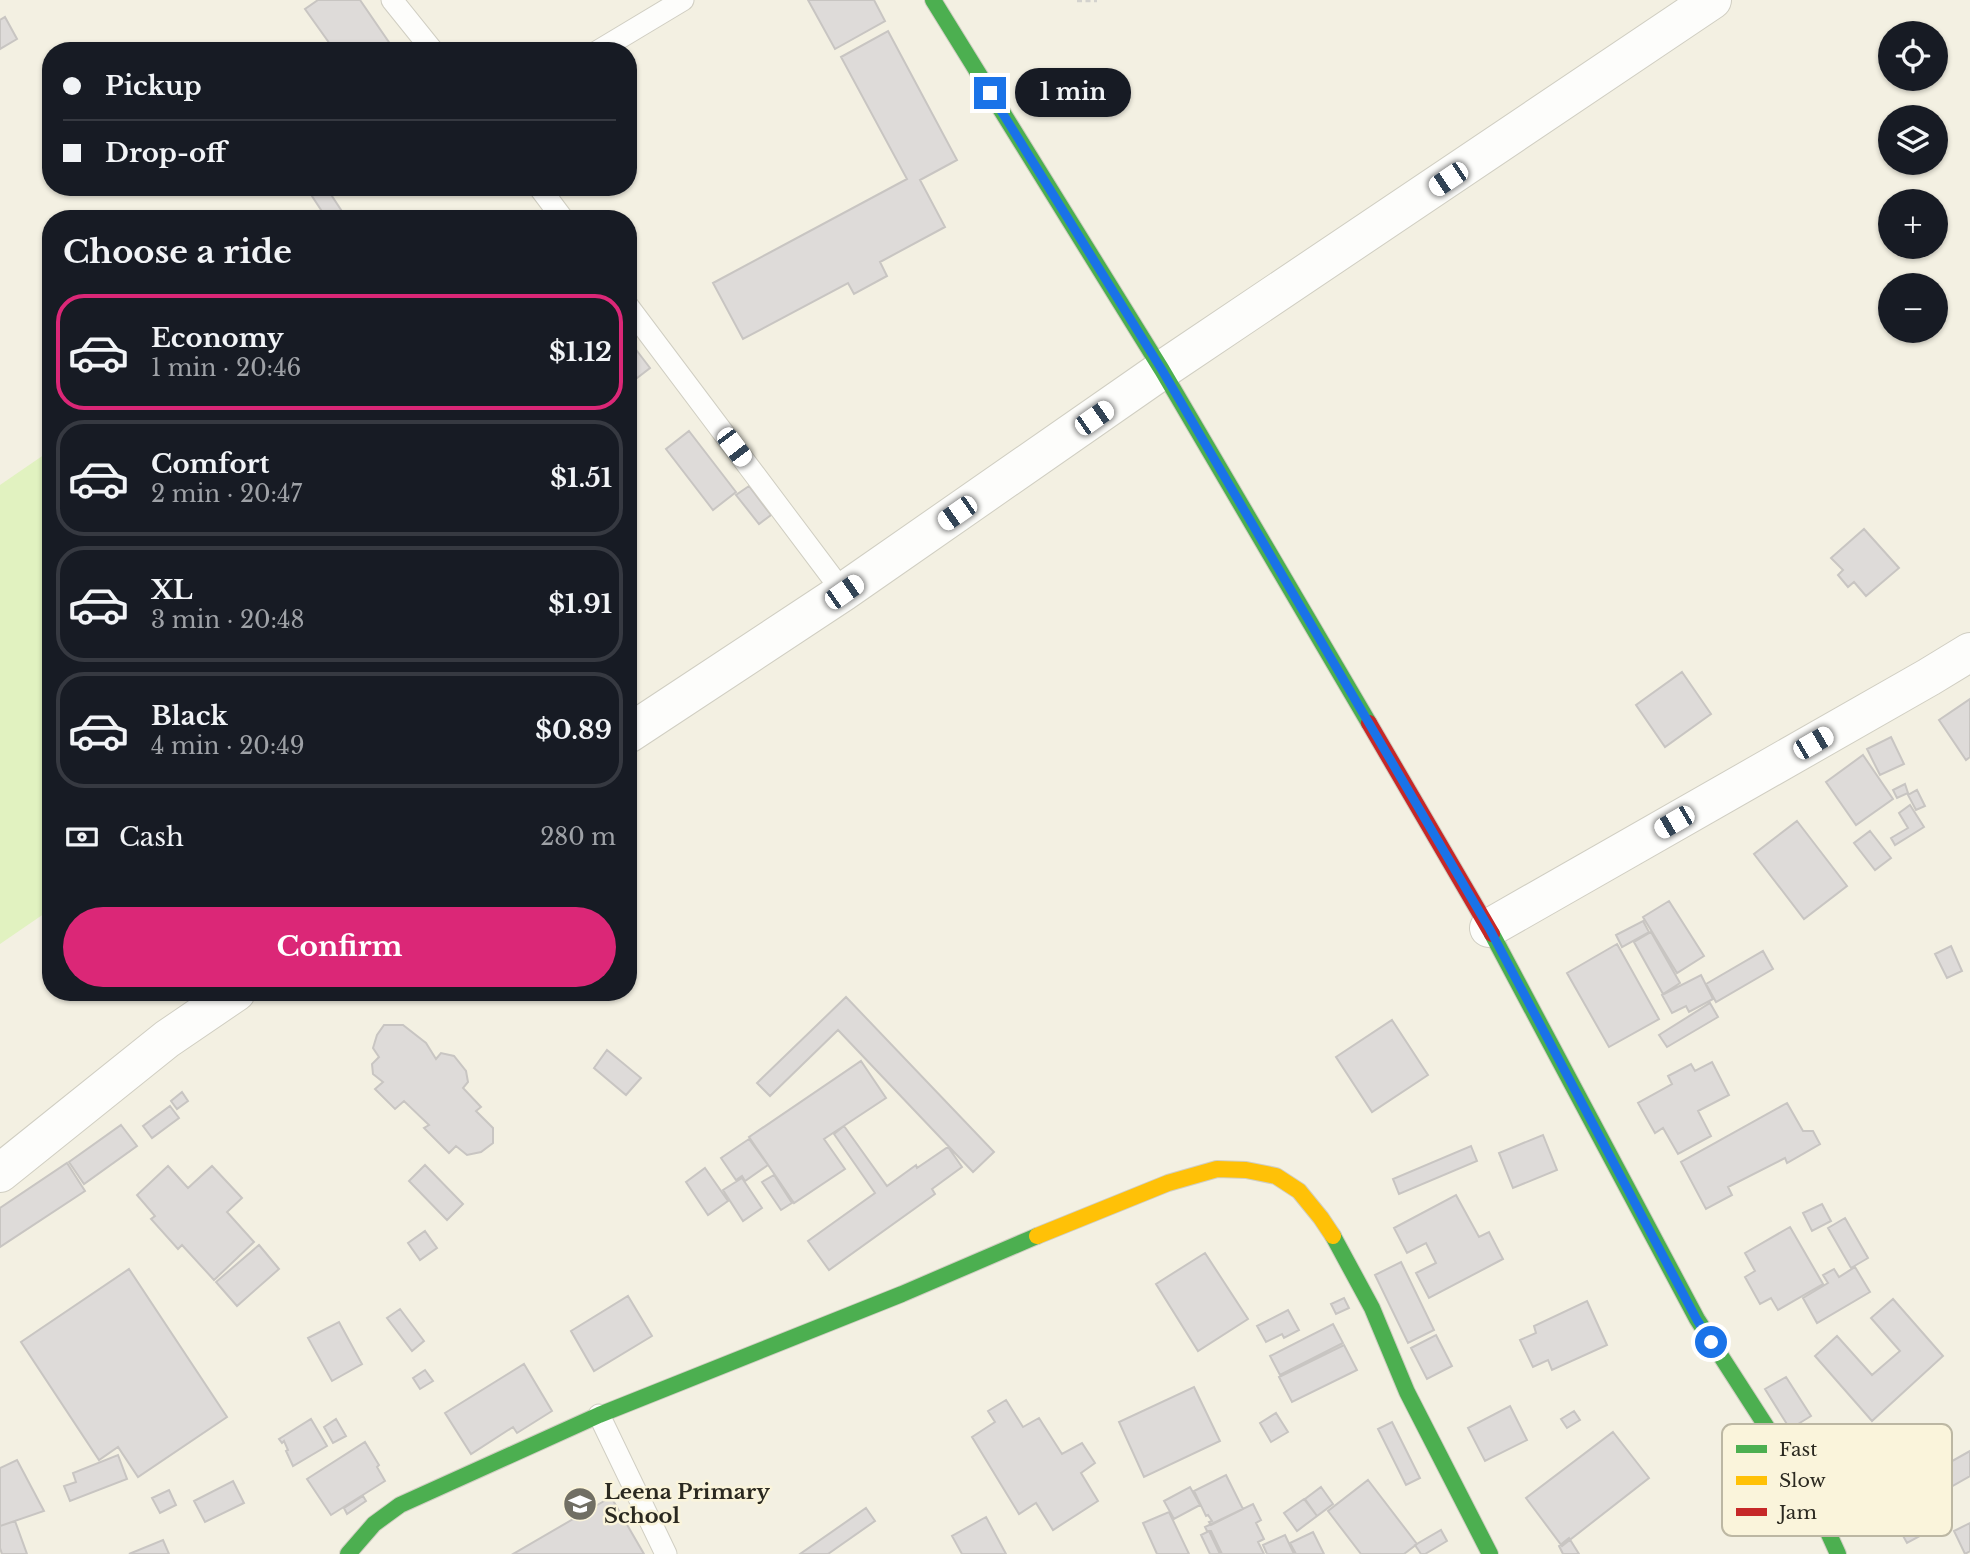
<!DOCTYPE html>
<html lang="en">
<head>
<meta charset="utf-8">
<style>
  body { margin:0; font-family:"Libre Baskerville",serif; background:#20242c; color:#f1f3f6; height:100vh; display:flex; flex-direction:column; font-size:26px; white-space:nowrap }
  * { box-sizing:border-box; margin:0 }
  p { font-size:23px; color:#9ea1a6 }
  .icon { flex:none; width:38px; height:38px; fill:none; stroke:currentColor; stroke-width:2; stroke-linecap:round; stroke-linejoin:round }
  .map { position:relative; flex:1; overflow:hidden }
  .details { position:absolute; left:42px; top:210px; width:595px; height:791px; display:flex; flex-direction:column; background:#171b24; border-radius:28px; box-shadow:0 2px 5px #0004 }
  .details>* { flex:none }
  .hud { position:absolute; left:42px; top:42px; width:595px; height:154px; border-radius:28px; box-shadow:0 2px 5px #0004; display:grid; align-content:center; height:154px; padding:0 21px; background:#171b24 }
  .buttons { position:absolute; left:1878px; top:21px; display:grid; gap:14px }
  .buttons a { display:grid; place-items:center; width:70px; height:70px; border-radius:50%; background:#171b24; box-shadow:0 2px 5px #0004; font-size:35px }
  .end { position:absolute; width:32px; height:32px; margin:-16px; border:9px solid #1a73e8; background:#fff; box-shadow:0 0 0 4px #fff }
  .from { border-radius:50% }
  .bubble { position:absolute; height:49px; border-radius:24px; background:#171b24; box-shadow:0 2px 5px #0004; font-size:23px; font-weight:700; line-height:49px; text-align:center }
  .car { position:absolute; width:21px; height:42px; margin:-21px -10px; border-radius:9px; box-shadow:0 0 5px 2px #0007; background:linear-gradient(#fff 24%,#345 0 40%,#fff 0 76%,#345 0 86%,#fff 0) }
  .hud b { display:flex; align-items:center; gap:24px; height:66px; font-size:26px }
  .hud b+b { border-top:2px solid #363941 }
  .hud i { width:18px; height:18px; background:#f1f3f6 }
  ul { padding:0; list-style:none }
  li { display:flex; align-items:center; gap:21px; height:116px; margin:0 14px 10px; padding:0 7px; border:4px solid #363941; border-radius:28px }
  li div { flex:1 }
  li b { display:block; font-size:26px }
  li em { font-style:normal; font-weight:700 }
  li.current { border-color:#db2777 }
  li>.icon { width:63px; height:63px; stroke-width:1.5 }
  h2 { padding:0 21px; font-size:32px; line-height:84px }
  .pay { display:flex; align-items:center; gap:18px; height:77px; padding:0 21px; font-size:26px }
  .pay p { margin-inline-start:auto }
  .cta { display:flex; gap:14px; margin-top:auto; padding:14px 21px }
  .cta a { flex:1; height:80px; border-radius:42px; background:#db2777; color:#fff; font-size:28px; font-weight:700; line-height:80px; text-align:center }
  .map>svg:first-child { display:block }
  .green { fill:#e1f2c0 }
  .building { fill:#dedbd9; stroke:#c8c5c2; stroke-width:2 }
  .lines { fill:none; stroke-linecap:round; stroke-linejoin:round }
  .lane-casing { stroke:#d0cec2; stroke-width:23 }
  .street-casing { stroke:#d0cec2; stroke-width:40 }
  .fast-casing { stroke:#d0cec2; stroke-width:18 }
  .slow-casing { stroke:#d0cec2; stroke-width:18 }
  .jam-casing { stroke:#d0cec2; stroke-width:18 }
  .path { stroke:#d3d2ce; stroke-width:4.5; stroke-dasharray:5 3.5; stroke-linecap:butt }
  .lane { stroke:#fdfdfb; stroke-width:21 }
  .street { stroke:#fdfdfb; stroke-width:38 }
  .fast { stroke:#4caf50; stroke-width:16 }
  .slow { stroke:#ffc107; stroke-width:16 }
  .jam { stroke:#c62828; stroke-width:16 }
  .route { stroke:#1a73e8; stroke-width:9 }
  .labels { text-anchor:middle; dominant-baseline:central; stroke-width:5; stroke-linejoin:round; paint-order:stroke }
  .poi-label { font-size:21px; font-weight:bold; fill:#2b2920; stroke:#faf4db; text-anchor:start }
  .key { fill:#faf4db; stroke:#bcb7a3; stroke-width:2 }
  .key-label { font-size:19px; fill:#2b2920 }
</style>
</head>
<body>
<div class="map">
<svg width="1970" height="1554" viewBox="0 0 1970 1554">
  <rect width="100%" height="100%" fill="#f3f0e2"/>
  <!-- green -->
  <path class="green" d="M51,450V909L0,944V485Z"/>
  <!-- building -->
  <path class="building" d="M318,0H360L395,51H335L305,9Z
    M808,0H874L885,21L835,49Z
    M5,17L17,39L0,49V20Z
    M888,31L957,160L920,180L945,227L880,262L887,276L854,294L848,283L743,339L713,283L907,179L841,57Z
    M306,187H326L347,219H327Z
    M634,347L650,368L628,385V351Z
    M689,431L736,492L713,510L666,449Z
    M749,486L771,515L759,524L736,495Z
    M1864,529L1899,568L1866,596L1854,582L1848,587L1838,575L1843,570L1831,558Z
    M1682,672L1711,714L1665,747L1636,705Z
    M1970,699V757L1966,760L1939,720Z
    M1891,737L1904,764L1880,775L1867,749Z
    M1863,755L1893,799L1856,825L1826,782Z
    M1905,784L1908,793L1897,798L1893,790Z
    M1917,790L1925,806L1916,810L1908,795Z
    M1910,805L1924,827L1895,845L1891,838L1908,828L1899,813Z
    M1797,821L1847,886L1804,919L1754,854Z
    M1870,831L1891,858L1875,870L1854,843Z
    M1669,901L1704,956L1677,973L1643,917Z
    M1643,921L1649,932L1622,947L1616,935Z
    M1651,932L1680,983L1663,994L1634,942Z
    M1617,944L1659,1019L1609,1047L1567,973Z
    M1951,946L1962,971L1947,978L1935,954Z
    M1763,951L1773,969L1716,1002L1706,984Z
    M1701,975L1713,999L1689,1012L1686,1006L1672,1013L1662,995Z
    M846,997L994,1152L973,1172L838,1030L770,1096L757,1083Z
    M1710,1003L1718,1017L1667,1047L1659,1035Z
    M1392,1020L1428,1075L1372,1112L1336,1057Z
    M384,1025H403L426,1043L436,1059L441,1053L454,1056L466,1071L468,1082L463,1088L481,1107L476,1111L493,1128V1143L481,1152L467,1155L456,1146L449,1153L424,1128L429,1125L404,1101L395,1109L375,1089L383,1082L373,1074L372,1064L379,1057L373,1048L377,1035Z
    M607,1050L641,1078L626,1095L594,1068Z
    M861,1061L886,1098L824,1139L845,1169L794,1203L749,1137Z
    M1712,1062L1729,1095L1698,1111L1711,1136L1678,1154L1663,1128L1655,1133L1638,1103L1672,1084L1668,1076L1691,1064L1695,1071Z
    M182,1092L188,1101L177,1109L171,1101Z
    M1787,1103L1803,1131H1813L1820,1144L1787,1163L1785,1158L1728,1187L1732,1195L1706,1209L1681,1162Z
    M170,1106L179,1118L152,1138L143,1126Z
    M121,1125L137,1146L84,1184L69,1162Z
    M844,1126L887,1186L916,1165L917,1168L948,1147L962,1167L932,1189L935,1194L829,1270L808,1241L875,1193L834,1134Z
    M1543,1135L1557,1170L1513,1188L1499,1153Z
    M749,1139L768,1165L745,1181L742,1176L736,1180L721,1158Z
    M1471,1146L1477,1161L1399,1194L1393,1179Z
    M67,1163L85,1191L0,1247V1208Z
    M425,1165L463,1204L447,1220L409,1181Z
    M168,1166L188,1188L212,1166L242,1198L227,1212L254,1242L214,1280L182,1245L178,1249L151,1219L155,1216L137,1195Z
    M705,1168L728,1201L708,1215L686,1182Z
    M774,1175L792,1203L781,1210L762,1182Z
    M742,1178L762,1208L743,1221L723,1190Z
    M1456,1195L1479,1237L1489,1232L1503,1259L1429,1298L1416,1273L1436,1263L1426,1243L1407,1253L1394,1228Z
    M1822,1204L1831,1221L1812,1231L1803,1213Z
    M1845,1218L1868,1258L1851,1268L1828,1228Z
    M1790,1227L1823,1284L1778,1310L1771,1298L1760,1304L1745,1277L1755,1271L1745,1253Z
    M425,1231L437,1248L420,1260L408,1243Z
    M259,1245L279,1269L237,1306L216,1282Z
    M1205,1253L1248,1319L1198,1351L1156,1284Z
    M1401,1262L1434,1330L1408,1343L1375,1275Z
    M1855,1267L1870,1292L1817,1323L1803,1298L1828,1283L1823,1275L1834,1269L1839,1277Z
    M129,1269L227,1417L138,1477L118,1447L99,1460L21,1342Z
    M628,1296L652,1336L594,1371L571,1331Z
    M1344,1298L1349,1308L1336,1314L1331,1304Z
    M1893,1299L1943,1356L1872,1421L1815,1356L1837,1336L1872,1375L1900,1351L1871,1318Z
    M1587,1301L1607,1345L1552,1370L1548,1360L1533,1367L1520,1340L1536,1333L1534,1326Z
    M400,1309L424,1341L412,1351L387,1318Z
    M1288,1310L1299,1330L1284,1338L1282,1334L1266,1342L1257,1326Z
    M339,1322L362,1364L332,1381L308,1338Z
    M1333,1324L1343,1343L1280,1375L1270,1356Z
    M1436,1335L1452,1366L1427,1379L1411,1348Z
    M1344,1345L1357,1370L1292,1402L1279,1377Z
    M524,1364L552,1411L517,1433L513,1427L471,1454L445,1413Z
    M425,1370L433,1381L420,1389L413,1378Z
    M1786,1377L1811,1416L1790,1429L1765,1389Z
    M1194,1387L1220,1441L1144,1477L1119,1422Z
    M1006,1400L1023,1427L1039,1418L1062,1454L1082,1443L1095,1463L1081,1473L1098,1501L1053,1530L1036,1503L1019,1514L972,1437L995,1422L988,1411Z
    M1510,1406L1527,1440L1485,1461L1468,1428Z
    M1574,1411L1580,1420L1567,1428L1561,1419Z
    M1276,1413L1288,1432L1271,1442L1260,1423Z
    M311,1419L327,1446L293,1466L286,1451L288,1450L284,1441L282,1443L279,1439Z
    M336,1419L346,1436L333,1443L324,1427Z
    M1392,1422L1420,1478L1406,1485L1378,1429Z
    M1613,1432L1649,1478L1562,1546L1526,1498Z
    M365,1442L379,1465L377,1467L385,1481L331,1515L307,1479Z
    M1970,1451V1476L1928,1500L1942,1524L1907,1543L1883,1500Z
    M118,1455L127,1479L70,1501L64,1486L76,1482L73,1473Z
    M17,1460L44,1511L0,1526V1468Z
    M1226,1475L1243,1509L1211,1525L1209,1522L1212,1521L1208,1515L1206,1516L1194,1491Z
    M1368,1480L1417,1544L1404,1554H1361L1328,1511Z
    M233,1481L244,1503L205,1522L194,1501Z
    M1190,1487L1200,1505L1174,1519L1164,1501Z
    M1321,1487L1333,1504L1317,1516L1305,1499Z
    M169,1490L176,1505L160,1513L152,1498Z
    M363,1496L366,1501L347,1514L344,1508Z
    M611,1497L644,1554H513Z
    M1304,1499L1317,1516L1297,1531L1284,1513Z
    M1253,1504L1261,1520L1256,1523L1264,1539L1258,1542L1264,1554H1222L1211,1531H1207L1205,1527Z
    M866,1508L875,1521L828,1554H800Z
    M1169,1512L1189,1554H1157L1143,1523Z
    M986,1517L1006,1554H962L952,1536Z
    M15,1521L27,1554H2L0,1548V1526Z
    M1970,1523V1551L1965,1554L1954,1531Z
    M1441,1530L1447,1541L1425,1554H1421L1415,1545Z
    M1209,1531L1220,1554H1210L1201,1535Z
    M1313,1532L1324,1554H1296L1290,1543Z
    M1285,1535L1294,1554H1267L1263,1545Z
    M1569,1538L1579,1554H1563L1559,1546Z
    M163,1540L169,1554H129Z"/>
  <g class="lines">
    <!-- lane casing -->
    <g class="lane-casing">
      <path id="lane" d="M392,0L433,51
        M598,51L683,0
        M539,187L563,219
        M628,306L843,592
        M599,1415L666,1554"/>
    </g>
    <!-- street casing -->
    <g class="street-casing">
      <path id="street" d="M628,734L843,592L1162,370L1712,0
        M1489,928L1929,677L1970,652
        M0,1173L167,1039L236,992"/>
    </g>
    <!-- fast casing -->
    <g class="fast-casing">
      <path id="fast" d="M933,0L1162,370L1369,723
        M1492,934L1697,1319L1813,1499L1838,1554
        M1333,1236L1372,1308L1407,1392L1490,1554
        M348,1554L374,1524L400,1505L599,1415L902,1294L1037,1236"/>
    </g>
    <!-- slow casing -->
    <g class="slow-casing">
      <path id="slow" d="M1037,1236L1168,1183L1217,1169L1246,1170L1276,1176L1299,1191L1321,1218L1333,1236"/>
    </g>
    <!-- jam casing -->
    <g class="jam-casing">
      <path id="jam" d="M1369,723L1492,934"/>
    </g>
    <!-- path -->
    <path class="path" d="M1077,0H1097"/>
    <!-- lane -->
    <use href="#lane" class="lane"/>
    <!-- street -->
    <use href="#street" class="street"/>
    <!-- fast -->
    <use href="#fast" class="fast"/>
    <!-- slow -->
    <use href="#slow" class="slow"/>
    <!-- jam -->
    <use href="#jam" class="jam"/>
  </g>
  <g class="lines">
    <!-- route -->
    <path class="route" d="M990,93L1162,370L1489,928L1697,1320L1711,1342"/>
  </g>
  <!-- icons -->
  <defs>
    <g id="school-disc" transform="scale(1.75)"><circle r="9.5" fill="#716f64" stroke="#faf4db"/><path d="M0-5L7-2L0 1L-7-2ZM-4 1L0 2.5L4 1V4Q0 6-4 4Z" fill="#fff"/></g>
  </defs>
  <g fill-rule="evenodd">
    <use href="#school-disc" x="580" y="1504"/>
  </g>
  <g class="labels">
    <!-- poi labels -->
    <g class="poi-label">
      <text x="604" y="1492">Leena Primary<tspan x="604" dy="24">School</tspan></text>
    </g>
  </g>
  <!-- legend -->
  <rect x="1722" y="1424" width="230" height="112" rx="10" class="key"/>
  <rect x="1736" y="1445" width="31" height="8" fill="#4caf50"/>
  <rect x="1736" y="1476" width="31" height="9" fill="#ffc107"/>
  <rect x="1736" y="1508" width="31" height="8" fill="#c62828"/>
  <g class="key-label">
    <text x="1779" y="1456">Fast</text>
    <text x="1779" y="1487">Slow</text>
    <text x="1779" y="1519">Jam</text>
  </g>
</svg>
<div class="buttons">
<a><svg class="icon" aria-label="locate" viewBox="0 0 24 24"><circle cx="12" cy="12" r="6"/><path d="M12 2v4M12 18v4M2 12h4M18 12h4"/></svg></a>
<a><svg class="icon" aria-label="layers" viewBox="0 0 24 24"><path d="M12 4l9 5-9 5-9-5zM3 14l9 5 9-5"/></svg></a>
<a>+</a>
<a>−</a>
</div>
<i class="end from" style="left:1711px;top:1342px"></i>
<i class="end" style="left:990px;top:93px"></i>
<div class="bubble" style="left:1015px;top:68px;width:116px">1 min</div>
<i class="car" style="left:1448px;top:179px;rotate:236deg"></i>
<i class="car" style="left:1094px;top:418px;rotate:55deg"></i>
<i class="car" style="left:734px;top:447px;rotate:143deg"></i>
<i class="car" style="left:957px;top:513px;rotate:235deg"></i>
<i class="car" style="left:844px;top:592px;rotate:55deg"></i>
<i class="car" style="left:1813px;top:743px;rotate:60deg"></i>
<i class="car" style="left:1674px;top:822px;rotate:240deg"></i>
<div class="hud">
<b><i class="from"></i>Pickup</b>
<b><i></i>Drop-off</b>
</div>
<section class="details">
<h2>Choose a ride</h2>
<ul>
<li class="current"><svg class="icon" aria-label="car" viewBox="0 0 24 24"><path d="M5 17H2v-5l4-1 3-4h7l3 4 3 1v5h-3M9 17h6M6 11h13"/><circle cx="7" cy="17" r="2"/><circle cx="17" cy="17" r="2"/></svg><div><b>Economy</b><p>1 min · 20:46</p></div><em>$1.12</em></li>
<li><svg class="icon" aria-label="car" viewBox="0 0 24 24"><path d="M5 17H2v-5l4-1 3-4h7l3 4 3 1v5h-3M9 17h6M6 11h13"/><circle cx="7" cy="17" r="2"/><circle cx="17" cy="17" r="2"/></svg><div><b>Comfort</b><p>2 min · 20:47</p></div><em>$1.51</em></li>
<li><svg class="icon" aria-label="car" viewBox="0 0 24 24"><path d="M5 17H2v-5l4-1 3-4h7l3 4 3 1v5h-3M9 17h6M6 11h13"/><circle cx="7" cy="17" r="2"/><circle cx="17" cy="17" r="2"/></svg><div><b>XL</b><p>3 min · 20:48</p></div><em>$1.91</em></li>
<li><svg class="icon" aria-label="car" viewBox="0 0 24 24"><path d="M5 17H2v-5l4-1 3-4h7l3 4 3 1v5h-3M9 17h6M6 11h13"/><circle cx="7" cy="17" r="2"/><circle cx="17" cy="17" r="2"/></svg><div><b>Black</b><p>4 min · 20:49</p></div><em>$0.89</em></li>
</ul>
<div class="pay"><svg class="icon" aria-label="cash" viewBox="0 0 24 24"><path d="M3 7h18v10H3z"/><circle cx="12" cy="12" r="2"/></svg>Cash<p>280 m</p></div>
<div class="cta"><a>Confirm</a></div>
</section>
</div>
</body>
</html>
